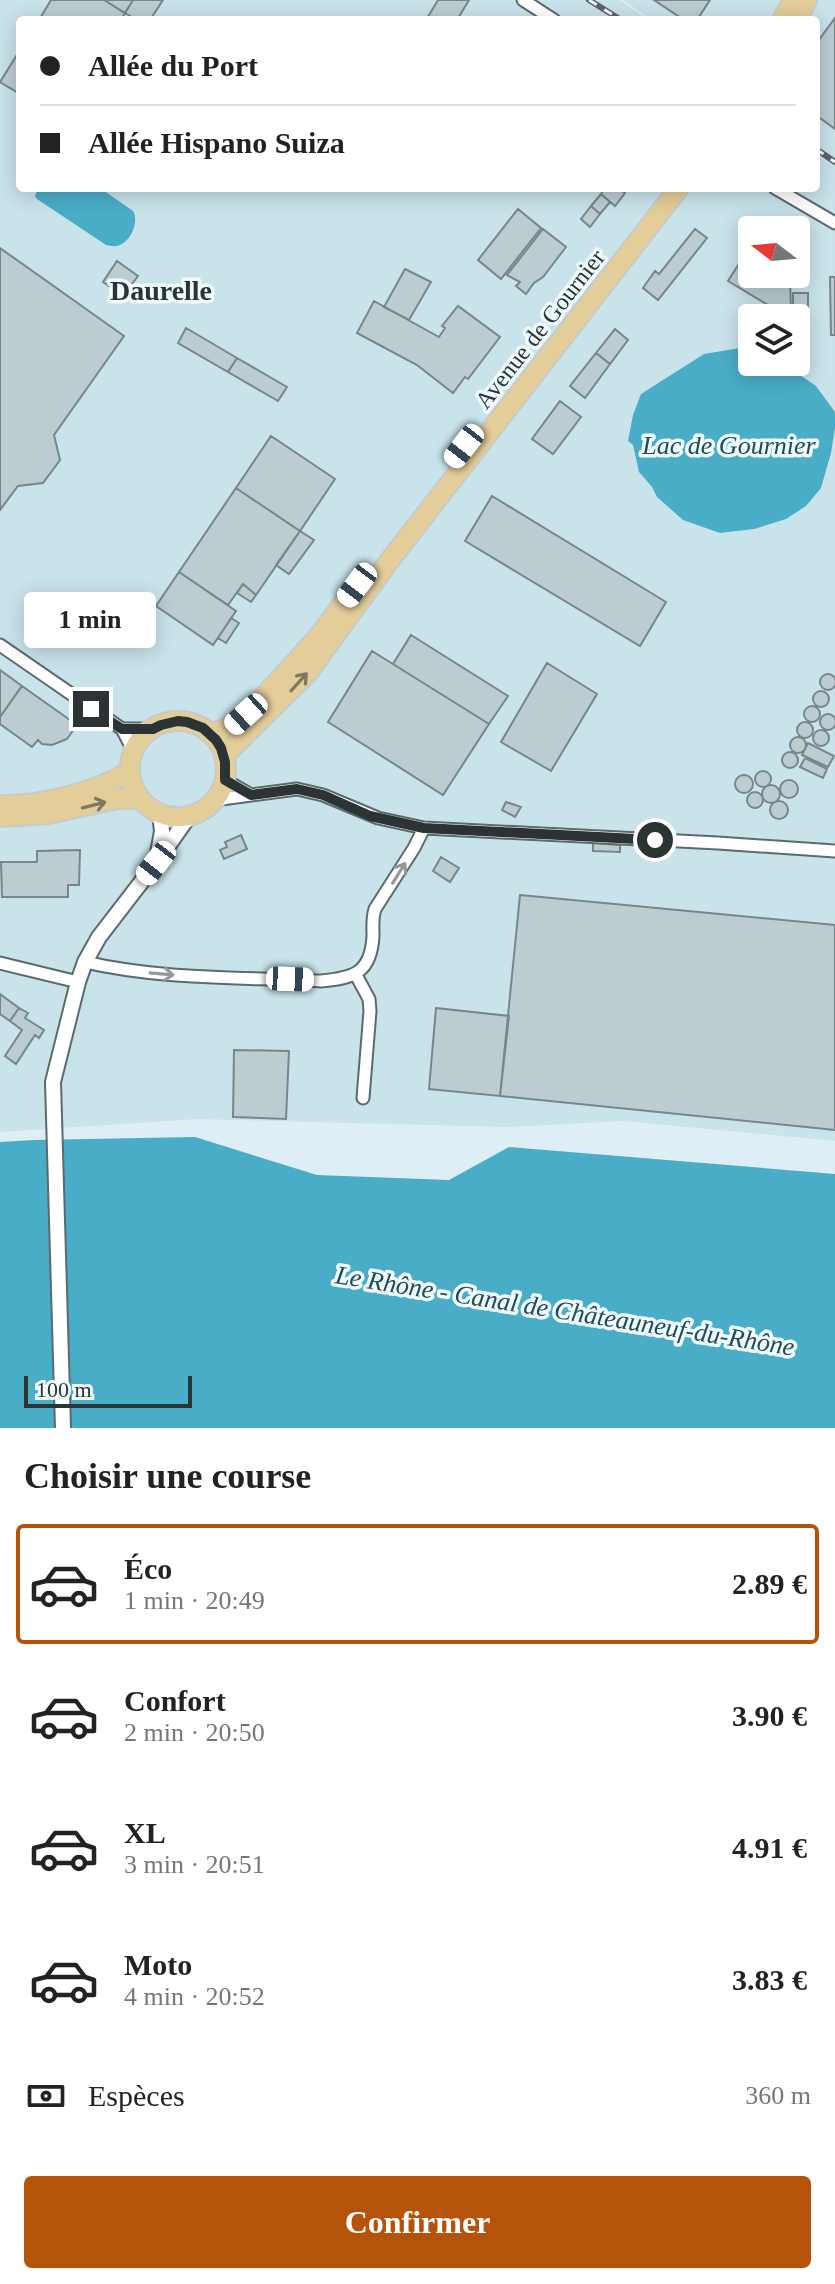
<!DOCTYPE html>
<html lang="fr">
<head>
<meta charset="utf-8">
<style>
  body { margin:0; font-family:"Times New Roman",serif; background:#f6f6f6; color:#222; height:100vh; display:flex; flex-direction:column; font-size:30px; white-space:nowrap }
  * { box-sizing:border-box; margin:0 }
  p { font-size:26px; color:#767676 }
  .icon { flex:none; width:44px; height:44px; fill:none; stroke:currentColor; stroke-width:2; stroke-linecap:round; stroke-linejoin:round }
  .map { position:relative; height:1428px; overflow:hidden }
  .side { display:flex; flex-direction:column; background:#fff; flex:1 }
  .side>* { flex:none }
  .guide { position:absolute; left:16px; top:16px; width:804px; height:176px; border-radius:8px; box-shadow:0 4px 20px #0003; display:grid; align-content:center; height:176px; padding:0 24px; background:#fff }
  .needle { width:52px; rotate:286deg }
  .tools { position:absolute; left:738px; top:216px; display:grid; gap:16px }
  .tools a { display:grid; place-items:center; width:72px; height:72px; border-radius:8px; background:#fff; box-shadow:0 4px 20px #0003; font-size:40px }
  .scale { position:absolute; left:24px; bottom:20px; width:168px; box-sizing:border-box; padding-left:8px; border:4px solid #2c3335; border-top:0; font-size:22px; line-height:28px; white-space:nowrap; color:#2c3335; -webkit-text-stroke:6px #effafd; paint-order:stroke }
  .end { position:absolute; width:36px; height:36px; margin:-18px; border:10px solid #2c3335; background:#fff; box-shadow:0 0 0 4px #fff }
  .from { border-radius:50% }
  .bubble { position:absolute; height:56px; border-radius:8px; background:#fff; box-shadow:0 4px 20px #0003; font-size:26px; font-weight:700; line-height:56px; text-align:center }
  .car { position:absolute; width:24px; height:48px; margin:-24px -12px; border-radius:10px; box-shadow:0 0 6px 2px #0007; background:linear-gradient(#fff 24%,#345 0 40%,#fff 0 76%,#345 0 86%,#fff 0) }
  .guide b { display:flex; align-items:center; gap:28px; height:76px; font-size:30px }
  .guide b+b { border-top:2px solid #e0e0e0 }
  .guide i { width:20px; height:20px; background:#222 }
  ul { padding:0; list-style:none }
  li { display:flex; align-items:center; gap:24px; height:120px; margin:0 16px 12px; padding:0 8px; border:4px solid transparent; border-radius:8px }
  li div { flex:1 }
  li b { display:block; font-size:30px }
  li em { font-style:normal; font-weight:700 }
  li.on { border-color:#b45309 }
  li>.icon { width:72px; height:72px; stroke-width:1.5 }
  h2 { padding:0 24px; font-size:36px; line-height:96px }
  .pay { display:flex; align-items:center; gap:20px; height:88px; padding:0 24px; font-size:30px }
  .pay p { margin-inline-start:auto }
  .cta { display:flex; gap:16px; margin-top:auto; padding:16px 24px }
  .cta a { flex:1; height:92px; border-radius:8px; background:#b45309; color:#fff; font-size:32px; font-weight:700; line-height:92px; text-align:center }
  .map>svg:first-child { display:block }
  .built { fill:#c9e3eb; fill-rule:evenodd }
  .water { fill:#4aadc8 }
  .building { fill:#bccdd2; stroke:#76868b; stroke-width:2 }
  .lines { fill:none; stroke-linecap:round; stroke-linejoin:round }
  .minor-casing { stroke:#5b6a6f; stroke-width:15 }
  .tertiary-casing { stroke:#5b6a6f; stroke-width:18 }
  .primary-casing { stroke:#c8caca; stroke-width:22 }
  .minor { stroke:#fff; stroke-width:11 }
  .tertiary { stroke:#fff; stroke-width:14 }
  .primary { stroke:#e3cd99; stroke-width:18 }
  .rail-casing { stroke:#5a6467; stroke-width:6 }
  .rail { stroke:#effafd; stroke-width:3; stroke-dasharray:9; stroke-linecap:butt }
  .oneway { stroke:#7e7862 }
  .oneway2 { stroke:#96999a }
  .route { stroke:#2c3335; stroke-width:10 }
  .labels { text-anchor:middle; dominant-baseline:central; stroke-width:7; stroke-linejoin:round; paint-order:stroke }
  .street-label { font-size:24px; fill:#2c3335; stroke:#effafd }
  .water-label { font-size:26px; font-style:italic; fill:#204b57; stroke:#effafd }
  .quarter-label { font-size:28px; font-weight:bold; fill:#2c3335; stroke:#effafd }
</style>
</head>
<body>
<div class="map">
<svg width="835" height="1428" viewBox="0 0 835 1428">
  <rect width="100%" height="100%" fill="#ddeef4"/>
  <!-- built -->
  <path class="built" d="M0,0H619L649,20H20V188H816V20H804L817,0H835V1141L624,1121L506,1127L198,1119L0,1132ZM752,230H796V274H752ZM752,318H796V362H752Z
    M623,0H784L772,20H652Z"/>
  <!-- water -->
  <path class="water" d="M38,188H100L133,211C139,221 132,240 120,245C115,247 111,246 106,245L37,199L35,196Z
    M752,346V362H781L816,386L835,412V428L831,453L821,488L806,506L786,519L754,529L720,533L683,520L657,497L652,487L639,472L633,445L628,441L633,415L641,394L704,354Z
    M195,1137L317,1175L449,1180L509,1147L835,1174V1428H0V1142L34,1140Z"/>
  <!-- building -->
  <path class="building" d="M51,0H104L125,13L121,20H39Z
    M104,0H133L125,13Z
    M133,0H163L150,20H137L125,13Z
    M438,0H469L457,20H426Z
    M654,0H710L697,20H684Z
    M835,18V129L816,115V44Z
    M20,50V94L0,82Z
    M605,188H618L625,193L615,206L601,194Z
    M601,194L610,202L600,214L591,206Z
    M591,206L600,214L590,227L581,219Z
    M518,209L541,228L501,279L478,260Z
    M543,229L566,247L543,277L534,283L526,294L516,286L520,282L507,275Z
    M695,229L707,238L658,300L643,288L655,271L659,274Z
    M808,247V276H790L791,312L773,313V308L728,281L746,253L752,257V274H796V253Z
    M0,248L124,336L54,435L60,460L43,483L18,486L0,510Z
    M117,261L138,276L123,296L103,282Z
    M405,269L431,282L409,320L384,307Z
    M830,277H835V335H831Z
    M793,293H808V319L793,318Z
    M374,301L439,337L445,328L442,326L458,306L500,337L468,379L465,377L453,393L417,365L357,333Z
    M186,328L237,358L228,372L178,343Z
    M615,329L628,340L610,364L596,353Z
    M596,353L610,364L585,398L570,386Z
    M237,358L287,387L278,401L228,372Z
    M560,401L581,417L553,454L532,439Z
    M271,436L335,479L300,531L236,488Z
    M236,488L300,531L256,595L243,584L228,605L179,572Z
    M492,496L666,602L640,646L465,541Z
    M300,531L314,540L289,574L276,565Z
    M179,572L236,611L213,645L156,606Z
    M243,584L256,595L251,602L237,593Z
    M231,618L239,623L226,643L218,638Z
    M411,635L508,696L489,724L393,664Z
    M372,651L489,724L443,795L328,722Z
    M547,663L597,694L551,771L501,742Z
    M0,670L22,686L0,717Z
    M820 682a8 8 0 1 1 16 0a8 8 0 1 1-16 0Z
    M22,686L77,725L67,739L52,745L42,744L38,740L32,747L0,724V717Z
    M813 699a8 8 0 1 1 16 0a8 8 0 1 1-16 0Z
    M804 714a8 8 0 1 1 16 0a8 8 0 1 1-16 0Z
    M820 722a8 8 0 1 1 16 0a8 8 0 1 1-16 0Z
    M797 730a8 8 0 1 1 16 0a8 8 0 1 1-16 0Z
    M813 738a8 8 0 1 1 16 0a8 8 0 1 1-16 0Z
    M790 745a8 8 0 1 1 16 0a8 8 0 1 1-16 0Z
    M808,743L834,756L828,767L802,755Z
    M782 760a8 8 0 1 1 16 0a8 8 0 1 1-16 0Z
    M805,758L827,769L823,778L800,767Z
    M755 779a8 8 0 1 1 16 0a8 8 0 1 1-16 0Z
    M735 784a9 9 0 1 1 18 0a9 9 0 1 1-18 0Z
    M780 789a9 9 0 1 1 18 0a9 9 0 1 1-18 0Z
    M762 794a9 9 0 1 1 18 0a9 9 0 1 1-18 0Z
    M747 800a8 8 0 1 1 16 0a8 8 0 1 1-16 0Z
    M770 810a9 9 0 1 1 18 0a9 9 0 1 1-18 0Z
    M506,802L521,807L515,817L502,810Z
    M241,835L247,849L224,859L220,850L227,847L225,842Z
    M593,843L620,845V852L593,851Z
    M80,850L79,885H68V897H2L1,862H37V851Z
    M441,857L459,868L450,882L433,871Z
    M520,895L835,925V1130L500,1096Z
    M0,994L19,1008L10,1021L0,1014Z
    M19,1008L28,1013L25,1018L44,1030L39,1038L35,1035L16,1064L5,1056L22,1030L10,1021Z
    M436,1008L509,1016L500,1096L429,1089Z
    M234,1050L289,1051L286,1119L233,1117Z"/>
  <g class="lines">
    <!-- minor casing -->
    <g class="minor-casing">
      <path id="minor" d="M523,0L554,20
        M775,188L835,223
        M0,645L122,729L134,752
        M122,729H153
        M251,795L297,789L323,795L378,818L424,828L718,843L835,851
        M214,800L251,795L225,780
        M85,962C162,980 242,977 321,981C354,978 371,973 373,936C373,926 372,918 375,909L414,848L424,828
        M0,963L78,982
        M356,975L369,999L370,1011L363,1098"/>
    </g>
    <!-- tertiary casing -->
    <g class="tertiary-casing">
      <path id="tertiary" d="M157,859L162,831L160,814
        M63,1428L53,1082L78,982L85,962L99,937L156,863L189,816"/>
    </g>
    <!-- primary casing -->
    <g class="primary-casing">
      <path id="primary" d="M782,20L793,0
        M797,20L807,0
        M130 769a48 48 0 1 1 96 0a48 48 0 1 1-96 0Z
        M210,734L234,725L258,703L318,637L364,575
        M224,756L307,674L390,560L679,188
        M3,805C44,805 96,792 130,771
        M0,817L48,814L118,799L140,798"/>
    </g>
    <!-- minor -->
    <use href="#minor" class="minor"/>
    <!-- tertiary -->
    <use href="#tertiary" class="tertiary"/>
    <!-- primary -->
    <use href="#primary" class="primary"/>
    <!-- rail casing -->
    <g class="rail-casing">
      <path id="rail" d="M589,0L621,20
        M816,149L835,162"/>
    </g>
    <!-- rail -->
    <use href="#rail" class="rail"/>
  </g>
  <!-- one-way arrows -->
  <defs><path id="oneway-shaft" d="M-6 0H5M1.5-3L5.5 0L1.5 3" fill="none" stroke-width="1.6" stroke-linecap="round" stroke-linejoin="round" transform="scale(2)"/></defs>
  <g class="oneway">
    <use href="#oneway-shaft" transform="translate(299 682) rotate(-48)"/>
    <use href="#oneway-shaft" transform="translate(94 805) rotate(-14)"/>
  </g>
  <g class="oneway2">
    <use href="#oneway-shaft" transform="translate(399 873) rotate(-58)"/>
    <use href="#oneway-shaft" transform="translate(162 974) rotate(5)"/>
  </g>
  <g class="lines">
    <!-- route -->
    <path class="route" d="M91,709L122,729H153L161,725L178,721L187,722L203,728L216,740L221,748L225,762V780L251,795L297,789L323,795L370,816L424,828L655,840"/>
  </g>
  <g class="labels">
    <!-- street labels -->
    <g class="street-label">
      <text transform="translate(540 329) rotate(-52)">Avenue de Gournier</text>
    </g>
    <!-- water labels -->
    <g class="water-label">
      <text x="729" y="445">Lac de Gournier</text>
      <text transform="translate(565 1311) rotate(9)">Le Rhône - Canal de Châteauneuf-du-Rhône</text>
    </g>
    <!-- quarter labels -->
    <g class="quarter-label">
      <text x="161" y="290">Daurelle</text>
    </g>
  </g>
</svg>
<div class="tools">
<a><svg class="needle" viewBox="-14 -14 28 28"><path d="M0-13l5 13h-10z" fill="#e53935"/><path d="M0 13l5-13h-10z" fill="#767676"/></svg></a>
<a><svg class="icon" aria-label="layers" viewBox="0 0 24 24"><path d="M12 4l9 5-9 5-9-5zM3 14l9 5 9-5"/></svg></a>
</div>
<div class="scale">100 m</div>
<i class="end from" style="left:655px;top:840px"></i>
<i class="end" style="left:91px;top:709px"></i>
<div class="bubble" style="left:24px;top:592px;width:132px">1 min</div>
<i class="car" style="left:464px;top:446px;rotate:218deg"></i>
<i class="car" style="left:357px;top:585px;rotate:217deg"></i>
<i class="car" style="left:246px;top:714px;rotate:228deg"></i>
<i class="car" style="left:156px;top:863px;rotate:218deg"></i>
<i class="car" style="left:290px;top:979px;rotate:92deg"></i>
<div class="guide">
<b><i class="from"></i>Allée du Port</b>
<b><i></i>Allée Hispano Suiza</b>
</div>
</div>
<section class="side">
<h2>Choisir une course</h2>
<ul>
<li class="on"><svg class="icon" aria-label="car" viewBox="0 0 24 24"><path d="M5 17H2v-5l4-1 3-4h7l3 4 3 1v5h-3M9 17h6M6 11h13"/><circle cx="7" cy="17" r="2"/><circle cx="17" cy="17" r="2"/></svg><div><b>Éco</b><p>1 min · 20:49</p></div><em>2.89 €</em></li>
<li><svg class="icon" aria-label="car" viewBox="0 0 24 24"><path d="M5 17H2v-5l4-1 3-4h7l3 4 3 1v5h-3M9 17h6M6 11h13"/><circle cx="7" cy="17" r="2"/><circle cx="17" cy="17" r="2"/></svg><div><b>Confort</b><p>2 min · 20:50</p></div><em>3.90 €</em></li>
<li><svg class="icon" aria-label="car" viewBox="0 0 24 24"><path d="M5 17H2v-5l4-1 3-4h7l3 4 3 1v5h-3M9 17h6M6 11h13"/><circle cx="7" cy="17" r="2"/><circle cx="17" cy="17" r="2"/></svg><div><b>XL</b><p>3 min · 20:51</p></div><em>4.91 €</em></li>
<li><svg class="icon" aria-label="car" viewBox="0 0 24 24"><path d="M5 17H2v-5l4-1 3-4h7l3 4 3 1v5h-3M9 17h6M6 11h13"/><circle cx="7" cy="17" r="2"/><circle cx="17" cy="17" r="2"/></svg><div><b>Moto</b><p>4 min · 20:52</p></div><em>3.83 €</em></li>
</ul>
<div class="pay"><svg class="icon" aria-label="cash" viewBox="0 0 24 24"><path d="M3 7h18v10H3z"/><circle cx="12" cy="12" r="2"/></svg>Espèces<p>360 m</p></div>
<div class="cta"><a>Confirmer</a></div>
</section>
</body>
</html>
